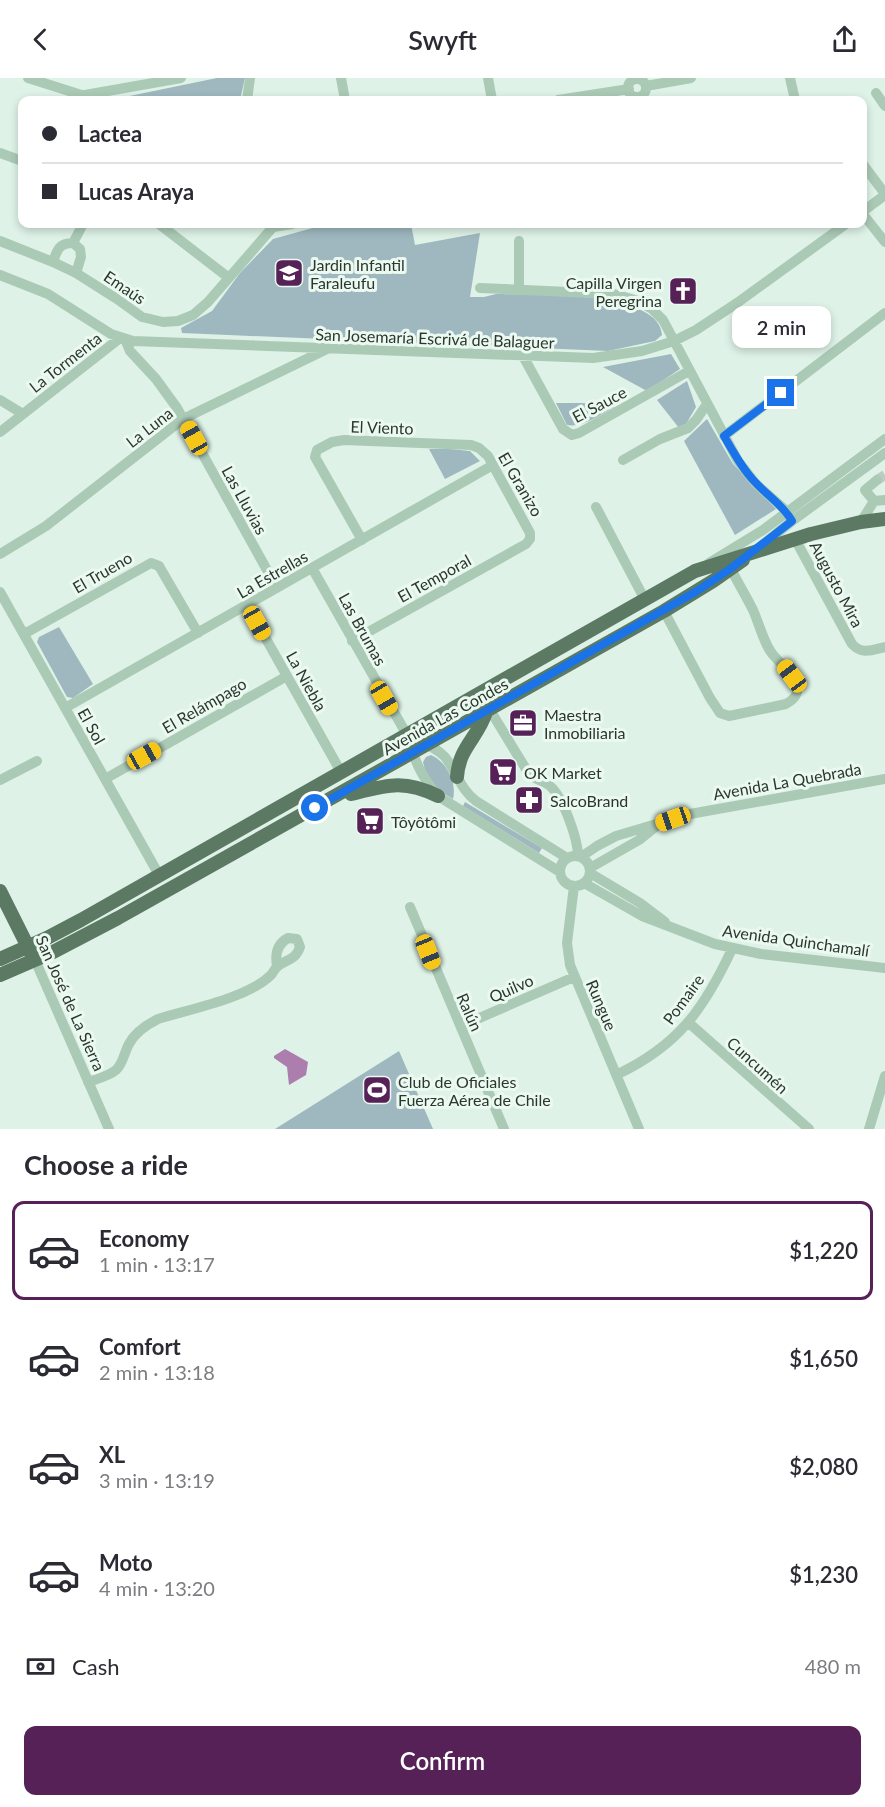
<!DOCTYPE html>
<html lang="en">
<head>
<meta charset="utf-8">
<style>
  body { margin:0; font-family:Lato,sans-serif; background:#f2f2f3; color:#2b2b33; height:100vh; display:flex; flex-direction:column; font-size:22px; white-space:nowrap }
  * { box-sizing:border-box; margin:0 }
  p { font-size:20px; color:#7c7c81 }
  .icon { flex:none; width:33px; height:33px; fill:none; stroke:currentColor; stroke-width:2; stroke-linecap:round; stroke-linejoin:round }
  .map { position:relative; height:1051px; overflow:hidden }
  .sheet { display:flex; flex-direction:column; background:#fff; flex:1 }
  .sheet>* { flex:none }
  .guide { position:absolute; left:18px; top:18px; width:849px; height:132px; border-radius:12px; box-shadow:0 3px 9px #0003; display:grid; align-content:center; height:132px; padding:0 24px; background:#fff }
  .end { position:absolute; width:27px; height:27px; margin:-14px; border:8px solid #1a73e8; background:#fff; box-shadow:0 0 0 3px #fff }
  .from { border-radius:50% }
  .bubble { position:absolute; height:42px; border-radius:12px; background:#fff; box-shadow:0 3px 9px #0003; font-size:20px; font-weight:600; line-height:42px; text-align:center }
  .car { position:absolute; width:18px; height:36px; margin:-18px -9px; border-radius:8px; box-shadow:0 0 4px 2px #0007; background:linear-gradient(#f5c518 24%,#345 0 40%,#f5c518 0 76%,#345 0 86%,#f5c518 0) }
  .guide b { display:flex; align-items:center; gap:21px; height:57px; font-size:22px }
  .guide b+b { border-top:2px solid #e1e1e2 }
  .guide i { width:15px; height:15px; background:#2b2b33 }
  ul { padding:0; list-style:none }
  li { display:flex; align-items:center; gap:18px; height:99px; margin:0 12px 9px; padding:0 12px; border:3px solid transparent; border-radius:12px }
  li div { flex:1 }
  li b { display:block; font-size:22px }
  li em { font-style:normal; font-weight:600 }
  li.selected { border-color:#562157 }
  li>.icon { width:54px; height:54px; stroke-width:1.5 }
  h2 { padding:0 24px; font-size:27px; line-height:72px }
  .pay { display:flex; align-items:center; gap:15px; height:66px; padding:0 24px; font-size:22px }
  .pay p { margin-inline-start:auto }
  .primary-button { display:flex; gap:12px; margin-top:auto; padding:12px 24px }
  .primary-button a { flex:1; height:69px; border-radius:12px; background:#562157; color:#fff; font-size:24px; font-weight:600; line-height:69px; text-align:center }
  header { display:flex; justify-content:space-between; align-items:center; height:78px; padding:0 24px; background:#fff; font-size:27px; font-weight:600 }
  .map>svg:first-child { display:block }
  .green { fill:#9fb8c0 }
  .water { fill:#ac7eae }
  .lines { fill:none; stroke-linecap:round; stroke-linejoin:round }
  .minor-tunnel { stroke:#bacdc2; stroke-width:10; stroke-dasharray:10 5; stroke-linecap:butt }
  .minor { stroke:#abcab6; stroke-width:10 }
  .major { stroke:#5b7963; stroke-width:14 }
  .route { stroke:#1a73e8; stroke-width:8 }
  .labels { text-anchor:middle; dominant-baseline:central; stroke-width:6; stroke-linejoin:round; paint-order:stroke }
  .poi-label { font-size:16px; fill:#2a372d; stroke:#ebf9f1; text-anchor:start }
  .street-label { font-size:16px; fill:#2a372d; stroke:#ebf9f1 }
</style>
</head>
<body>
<header><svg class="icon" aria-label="back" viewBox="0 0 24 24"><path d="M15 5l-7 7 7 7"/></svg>Swyft<svg class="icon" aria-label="share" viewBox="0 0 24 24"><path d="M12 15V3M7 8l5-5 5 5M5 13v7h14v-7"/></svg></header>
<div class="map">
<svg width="885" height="1051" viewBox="0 0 885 1051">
  <rect width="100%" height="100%" fill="#def2e7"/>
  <!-- green -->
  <path class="green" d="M217,0H245L240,22H110Z
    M327,146H411L415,167L480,155L470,219H484L496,216C529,217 660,211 662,257L655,263L608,273L182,255L181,250L212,233L240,195L273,161Z
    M671,276L680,291L647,313L603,289Z
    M687,303L696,329L686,346L679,350L657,322Z
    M556,325H582L615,329C601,336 583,350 567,347Z
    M707,341L733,386L776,431L735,457L684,363Z
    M429,371H450L470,373L480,383L445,401Z
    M59,549L93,606L73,620L67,619L37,564L39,559Z
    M431,677C447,684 457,705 453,721C438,713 426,702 423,684L426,679Z
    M465,724L542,770L539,775L463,728Z
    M399,973L433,1051H275Z"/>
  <!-- water -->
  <path class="water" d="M285,971L308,984L306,997L289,1007L287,989L274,980V978Z"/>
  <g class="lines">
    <!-- minor-tunnel -->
    <path class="minor-tunnel" d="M877,402L885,397"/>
    <!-- minor -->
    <path class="minor" d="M28,0L91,20
      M341,0L345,22
      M488,0L492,22
      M790,0L795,22
      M628 10a9 9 0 1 1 18 0a9 9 0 1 1-18 0Z
      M646,8L691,0
      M876,15L885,28
      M85,17L181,0
      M247,22L250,0
      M558,22L629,11
      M0,75L22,83
      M862,85L885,116
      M862,134L885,117
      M862,135L885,164
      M159,146L229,200
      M273,149L292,146
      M0,163L53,184L76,195L117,221L142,239L163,244L178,243L193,237L208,224L273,149
      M73,165L83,146
      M53,184C57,172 59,165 73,165L80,171L81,179L76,195
      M0,197L48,216L111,256L133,263L593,280L642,273L674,263L696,252L737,225L846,146
      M480,210L614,216L638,223L652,231L663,242L738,383L756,406L783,430L792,443
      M519,211V163
      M125,261L130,273L156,301L177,330L277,510
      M523,278L563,351L572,357L579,355L689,293
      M0,322L23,336
      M0,354L120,260
      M724,358L885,235
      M623,382L660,361L688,350L696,342L707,326
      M877,402L865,412L874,423L885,422
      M596,429L645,522
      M861,444L874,423
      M795,461L852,566C862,577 872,572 885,569
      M756,472L792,443L885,375
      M0,476L46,448L183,341L327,271
      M709,485L763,452L885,361
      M312,490L407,657C415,683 420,697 438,718L560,794
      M0,514L159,797
      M247,527L341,694
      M664,533L710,620L720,635L729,638L786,626C793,622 799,617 797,608C795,597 782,587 775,579C765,570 759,545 753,532C746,518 738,505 731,491
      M24,556L151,485L159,488L198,555
      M352,563L526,466L530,461V455L488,378L479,370L471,367L344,362L332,364L317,372L315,379L362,462
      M65,630L493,387
      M490,632L529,696C535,702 543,702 550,708C563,719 578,761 578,778
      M407,657C420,664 435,668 445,679C457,694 460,711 476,723L567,780
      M105,701L287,598
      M0,702L37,683
      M560 793a15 15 0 1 1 30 0a15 15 0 1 1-30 0Z
      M581,779L597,768L616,758L690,736L885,701
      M590,790L639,762L659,746
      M590,795L640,825L665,844
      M584,805L642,838L715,866L761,876L885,890
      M574,808L567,865L570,887L639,1051
      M410,829L504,1051
      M35,882L109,1051
      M689,945L809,1051
      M461,948L574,899
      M616,997C678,968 704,931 732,871
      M88,1004C97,1001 109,998 116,992C123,986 124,975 129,966C135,954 146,947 158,941C190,931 248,920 271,897C273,895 274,892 276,890C284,881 295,884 300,869L297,861L288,860C277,866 275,877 277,888
      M869,1051L885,998"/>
    <!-- major -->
    <path class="major" d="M457,699C459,669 478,660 486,634
      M351,716C387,707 404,701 438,718
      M0,813L31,875
      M0,881L47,860L81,842L695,493L811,456L861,444L885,441
      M0,897L53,874L118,840L664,533L713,503L743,482"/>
  </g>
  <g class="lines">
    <!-- route -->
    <path class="route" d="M315,730L697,513L730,491L792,443C783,427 768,418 756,405C743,392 734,375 724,358L781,315"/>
  </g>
  <!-- icons -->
  <defs>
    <g id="school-square" transform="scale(1.5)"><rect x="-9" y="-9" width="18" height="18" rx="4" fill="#562157" stroke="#ebf9f1"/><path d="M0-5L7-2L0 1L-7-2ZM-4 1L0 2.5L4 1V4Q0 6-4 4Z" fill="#fff"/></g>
    <g id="church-square" transform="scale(1.5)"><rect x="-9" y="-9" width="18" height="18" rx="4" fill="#562157" stroke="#ebf9f1"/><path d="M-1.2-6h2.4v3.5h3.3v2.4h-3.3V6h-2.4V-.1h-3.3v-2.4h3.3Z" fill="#fff"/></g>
    <g id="office-square" transform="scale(1.5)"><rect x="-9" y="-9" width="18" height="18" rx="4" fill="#562157" stroke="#ebf9f1"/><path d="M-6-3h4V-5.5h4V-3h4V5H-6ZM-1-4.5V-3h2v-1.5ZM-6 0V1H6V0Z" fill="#fff"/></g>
    <g id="supermarket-square" transform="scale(1.5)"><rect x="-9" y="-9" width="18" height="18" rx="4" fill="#562157" stroke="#ebf9f1"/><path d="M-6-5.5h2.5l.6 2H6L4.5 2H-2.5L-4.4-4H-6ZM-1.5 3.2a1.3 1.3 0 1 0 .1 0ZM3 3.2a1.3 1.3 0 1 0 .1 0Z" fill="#fff"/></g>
    <g id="pharmacy-square" transform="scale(1.5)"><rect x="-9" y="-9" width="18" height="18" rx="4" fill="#562157" stroke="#ebf9f1"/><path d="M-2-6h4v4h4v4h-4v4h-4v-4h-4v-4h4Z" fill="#fff"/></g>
    <g id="stadium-square" transform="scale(1.5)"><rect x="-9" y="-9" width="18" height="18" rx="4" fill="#562157" stroke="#ebf9f1"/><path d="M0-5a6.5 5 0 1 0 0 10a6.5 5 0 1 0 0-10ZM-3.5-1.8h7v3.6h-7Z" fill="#fff"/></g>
  </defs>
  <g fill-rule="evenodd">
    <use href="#school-square" x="289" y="195"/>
    <use href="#church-square" x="683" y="213"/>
    <use href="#office-square" x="523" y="645"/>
    <use href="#supermarket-square" x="503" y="694"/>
    <use href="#pharmacy-square" x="529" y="722"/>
    <use href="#supermarket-square" x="370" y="743"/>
    <use href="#stadium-square" x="377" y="1012"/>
  </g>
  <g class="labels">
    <!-- poi labels -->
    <g class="poi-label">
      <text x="310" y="186">Jardin Infantil<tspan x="310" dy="18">Faraleufu</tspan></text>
      <text x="662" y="204" text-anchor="end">Capilla Virgen<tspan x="662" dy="18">Peregrina</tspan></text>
      <text x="544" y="636">Maestra<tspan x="544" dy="18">Inmobiliaria</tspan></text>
      <text x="524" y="694">OK Market</text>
      <text x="550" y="722">SalcoBrand</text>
      <text x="391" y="743">Tôyôtômi</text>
      <text x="398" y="1003">Club de Oficiales<tspan x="398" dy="18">Fuerza Aérea de Chile</tspan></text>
    </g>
    <!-- street labels -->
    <g class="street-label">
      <text transform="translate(125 209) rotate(34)">Emaús</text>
      <text transform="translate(435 260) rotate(2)">San Josemaría Escrivá de Balaguer</text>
      <text transform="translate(65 284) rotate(-38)">La Tormenta</text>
      <text transform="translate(599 326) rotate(-28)">El Sauce</text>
      <text transform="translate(149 349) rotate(-38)">La Luna</text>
      <text transform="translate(382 349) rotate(2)">El Viento</text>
      <text transform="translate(521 406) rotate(60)">El Granizo</text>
      <text transform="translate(245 422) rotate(61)">Las Lluvias</text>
      <text transform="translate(102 494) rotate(-30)">El Trueno</text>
      <text transform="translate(272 496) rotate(-30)">La Estrellas</text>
      <text transform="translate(434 500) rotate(-29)">El Temporal</text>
      <text transform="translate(837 506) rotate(62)">Augusto Mira</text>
      <text transform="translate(363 551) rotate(61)">Las Brumas</text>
      <text transform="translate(307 603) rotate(61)">La Niebla</text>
      <text transform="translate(204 627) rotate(-30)">El Relámpago</text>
      <text transform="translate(445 638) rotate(-29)">Avenida Las Condes</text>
      <text transform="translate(92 648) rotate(61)">El Sol</text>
      <text transform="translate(787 703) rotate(-10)">Avenida La Quebrada</text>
      <text transform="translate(796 862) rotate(8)">Avenida Quinchamalí</text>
      <text transform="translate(511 910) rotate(-24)">Quilvo</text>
      <text transform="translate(683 921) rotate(-54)">Pomaire</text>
      <text transform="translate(71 925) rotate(66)">San José de La Sierra</text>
      <text transform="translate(602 927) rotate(67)">Rungue</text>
      <text transform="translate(470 934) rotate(66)">Ralún</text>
      <text transform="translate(758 987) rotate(42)">Cuncumén</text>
    </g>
  </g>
</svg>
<i class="end from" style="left:315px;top:730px"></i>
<i class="end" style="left:781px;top:315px"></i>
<div class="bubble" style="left:732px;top:228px;width:99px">2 min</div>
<i class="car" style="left:194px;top:360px;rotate:331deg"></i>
<i class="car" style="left:257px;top:545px;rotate:151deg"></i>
<i class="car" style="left:792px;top:598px;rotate:323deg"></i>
<i class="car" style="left:384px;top:620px;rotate:150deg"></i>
<i class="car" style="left:144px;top:678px;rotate:61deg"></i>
<i class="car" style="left:673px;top:741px;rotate:251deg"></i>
<i class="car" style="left:428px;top:874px;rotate:158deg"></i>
<div class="guide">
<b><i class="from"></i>Lactea</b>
<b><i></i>Lucas Araya</b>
</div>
</div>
<section class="sheet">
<h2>Choose a ride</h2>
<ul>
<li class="selected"><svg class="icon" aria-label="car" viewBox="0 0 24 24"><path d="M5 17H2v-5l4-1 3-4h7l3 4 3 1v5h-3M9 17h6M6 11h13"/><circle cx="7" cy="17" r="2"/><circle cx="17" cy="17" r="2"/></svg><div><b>Economy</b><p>1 min · 13:17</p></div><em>$1,220</em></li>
<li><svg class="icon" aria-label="car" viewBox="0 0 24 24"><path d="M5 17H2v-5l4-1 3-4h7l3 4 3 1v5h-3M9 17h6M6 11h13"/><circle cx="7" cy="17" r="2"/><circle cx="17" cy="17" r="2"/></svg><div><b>Comfort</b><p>2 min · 13:18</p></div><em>$1,650</em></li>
<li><svg class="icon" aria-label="car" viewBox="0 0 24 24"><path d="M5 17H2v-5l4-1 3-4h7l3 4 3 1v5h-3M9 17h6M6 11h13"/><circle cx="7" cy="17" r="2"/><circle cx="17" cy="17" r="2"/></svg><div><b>XL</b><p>3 min · 13:19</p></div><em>$2,080</em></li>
<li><svg class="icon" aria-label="car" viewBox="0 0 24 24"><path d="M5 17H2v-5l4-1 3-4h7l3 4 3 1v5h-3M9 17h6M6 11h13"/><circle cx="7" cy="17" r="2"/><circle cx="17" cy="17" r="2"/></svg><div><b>Moto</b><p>4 min · 13:20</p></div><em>$1,230</em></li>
</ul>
<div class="pay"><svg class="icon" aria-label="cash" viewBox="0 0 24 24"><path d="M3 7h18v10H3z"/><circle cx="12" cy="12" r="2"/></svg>Cash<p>480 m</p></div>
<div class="primary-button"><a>Confirm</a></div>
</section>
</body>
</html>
